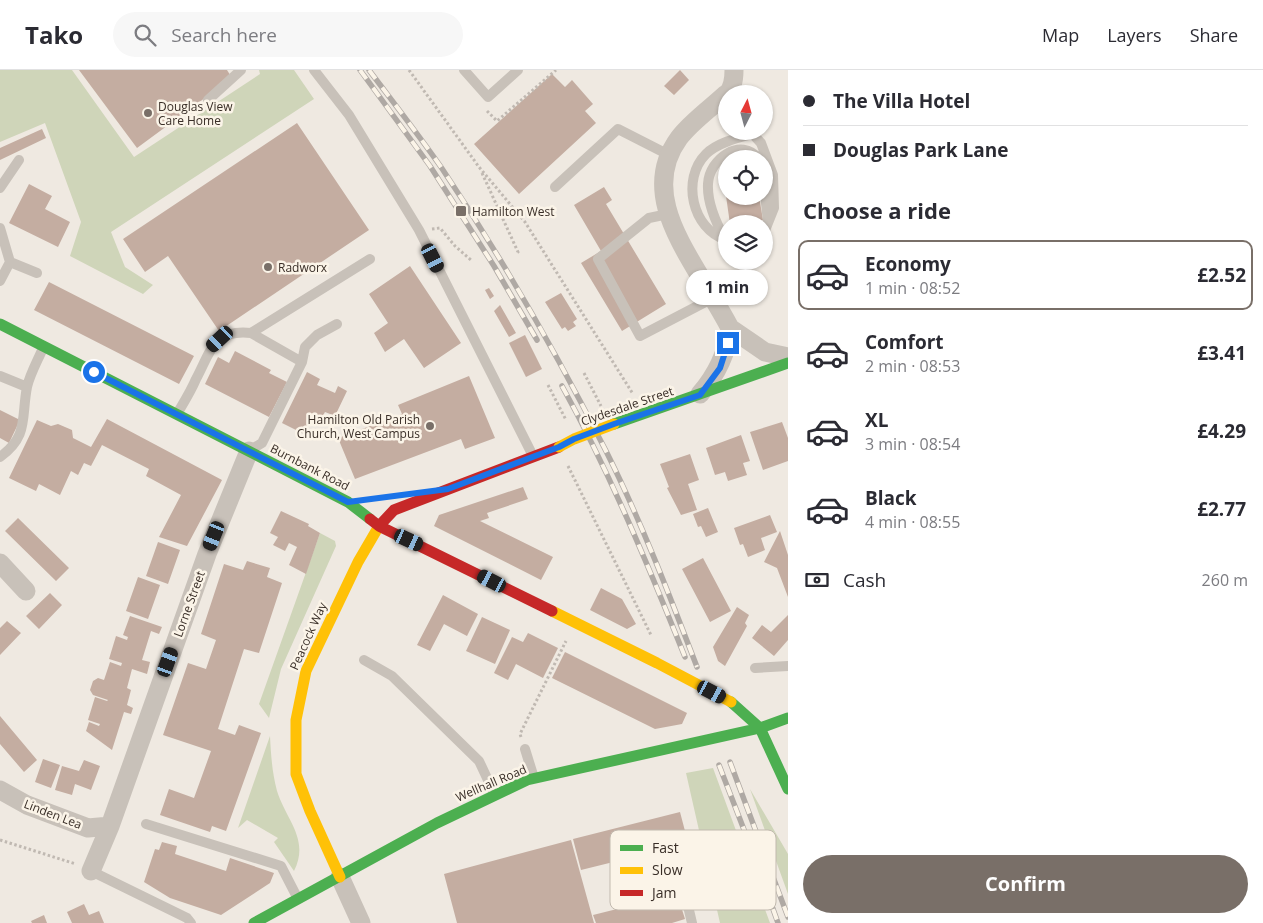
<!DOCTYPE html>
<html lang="en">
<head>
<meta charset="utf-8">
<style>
  body { margin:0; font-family:"Open Sans",sans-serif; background:#f7f7f7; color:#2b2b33; height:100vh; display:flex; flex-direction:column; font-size:19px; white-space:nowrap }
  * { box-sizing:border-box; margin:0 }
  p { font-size:16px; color:#7c7c81 }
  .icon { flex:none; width:28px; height:28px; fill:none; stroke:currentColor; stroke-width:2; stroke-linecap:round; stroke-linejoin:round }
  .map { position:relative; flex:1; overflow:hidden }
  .details { display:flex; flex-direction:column; background:#fff; width:475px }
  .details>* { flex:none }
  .hud { display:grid; align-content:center; height:110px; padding:0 15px; background:#fff }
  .needle { width:32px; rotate:6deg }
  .tools { position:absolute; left:718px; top:15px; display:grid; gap:10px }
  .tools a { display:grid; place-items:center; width:55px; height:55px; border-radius:50%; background:#fff; box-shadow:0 1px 4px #0004; font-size:25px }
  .end { position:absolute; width:22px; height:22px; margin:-11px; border:6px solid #1a73e8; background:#fff; box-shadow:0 0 0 2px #fff }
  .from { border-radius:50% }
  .bubble { position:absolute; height:35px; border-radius:18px; background:#fff; box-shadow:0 1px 4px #0004; font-size:16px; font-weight:700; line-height:35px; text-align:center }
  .car { position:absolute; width:15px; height:30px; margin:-15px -8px; border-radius:6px; box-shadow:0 0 4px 1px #0007; background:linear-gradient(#222 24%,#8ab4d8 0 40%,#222 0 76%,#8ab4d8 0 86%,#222 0) }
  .hud b { display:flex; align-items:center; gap:18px; height:48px; font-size:19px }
  .hud b+b { border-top:1px solid #e1e1e2 }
  .hud i { width:12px; height:12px; background:#2b2b33 }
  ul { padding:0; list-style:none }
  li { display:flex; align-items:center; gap:15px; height:70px; margin:0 10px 8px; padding:0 5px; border:2px solid transparent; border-radius:10px }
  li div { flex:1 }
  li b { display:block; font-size:19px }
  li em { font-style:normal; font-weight:700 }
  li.on { border-color:#796f68 }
  li>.icon { width:45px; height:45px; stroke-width:1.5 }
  h2 { padding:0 15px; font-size:22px; line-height:60px }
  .pay { display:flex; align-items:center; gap:12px; height:55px; padding:0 15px; font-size:19px }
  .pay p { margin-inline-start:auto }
  .primary-button { display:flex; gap:10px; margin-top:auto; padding:10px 15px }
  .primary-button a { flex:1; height:58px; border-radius:30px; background:#796f68; color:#fff; font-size:20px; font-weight:700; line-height:58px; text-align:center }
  header { display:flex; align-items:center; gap:30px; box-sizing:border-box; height:70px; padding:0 25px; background:#fff; border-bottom:1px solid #e1e1e2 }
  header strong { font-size:24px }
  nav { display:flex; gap:28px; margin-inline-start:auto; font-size:18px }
  .search { width:350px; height:45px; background:#f7f7f7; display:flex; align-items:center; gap:12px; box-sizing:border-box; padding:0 18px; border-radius:28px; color:#7c7c81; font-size:19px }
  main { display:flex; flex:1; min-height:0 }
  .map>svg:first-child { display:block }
  .green { fill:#cfd5b9 }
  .building { fill:#c4ada1 }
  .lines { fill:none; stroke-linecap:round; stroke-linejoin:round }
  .path { stroke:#c0b9b2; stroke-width:3; stroke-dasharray:2.5 2.5; stroke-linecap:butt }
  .lane { stroke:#c8c1b9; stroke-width:10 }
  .street { stroke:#c8c1b9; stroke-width:19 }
  .fast { stroke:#4caf50; stroke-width:11 }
  .slow { stroke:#ffc107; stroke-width:11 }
  .jam { stroke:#c62828; stroke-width:11 }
  .rail-casing { stroke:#afa9a4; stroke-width:5.5 }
  .rail { stroke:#fbf4e8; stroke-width:4; stroke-dasharray:11; stroke-linecap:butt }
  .slow-bridge { stroke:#ffc107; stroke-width:11 }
  .route { stroke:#1a73e8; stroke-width:6 }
  .poi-dot { fill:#796f68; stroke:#fbf4e8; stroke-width:2 }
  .labels { text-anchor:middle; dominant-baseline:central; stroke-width:5; stroke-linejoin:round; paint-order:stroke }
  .poi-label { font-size:12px; fill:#392e27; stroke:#fbf4e8; text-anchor:start }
  .street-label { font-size:12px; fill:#392e27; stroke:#fbf4e8 }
  .key { fill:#fbf4e8; stroke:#c1b9ae; stroke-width:1 }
  .key-label { font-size:14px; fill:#392e27 }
</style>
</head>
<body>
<header>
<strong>Tako</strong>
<div class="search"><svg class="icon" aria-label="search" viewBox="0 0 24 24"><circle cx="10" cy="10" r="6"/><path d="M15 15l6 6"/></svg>Search here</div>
<nav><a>Map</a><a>Layers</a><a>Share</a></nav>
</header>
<main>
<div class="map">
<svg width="788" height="853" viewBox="0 0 788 853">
  <rect width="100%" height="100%" fill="#efe9e1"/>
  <!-- green -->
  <path class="green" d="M0,0H72L134,87L260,4L259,0H294L314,29L111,162L125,197L153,215L143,224L70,186L81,152L45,53L0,72Z
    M320,463L335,471L336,476L281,599L269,648L259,634Z
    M270,666C271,685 272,702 277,721C286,750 310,769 294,801L274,772L278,768L247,750L238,758Z
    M713,698L770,853H720L686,703Z
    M750,719L788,784V824Z"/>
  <!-- building -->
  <path class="building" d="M79,0H227L232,8L137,78Z
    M680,0L689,10L674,25L664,16Z
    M552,4L565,17L572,10L593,34L585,41L596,53L519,124L474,74Z
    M297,53L369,160L219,261L168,186L145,202L123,169Z
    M42,59L46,68L0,90V78Z
    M29,114L52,126L45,139L70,152L58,177L9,153Z
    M604,117L612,130L606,134L666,234L622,261L581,193L601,181L574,135Z
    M726,126H759L763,150L730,154Z
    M410,196L461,273L424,298L404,269L385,282L374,263L388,253L369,224Z
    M49,212L194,286L179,314L34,240Z
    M489,218L494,226L490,229L485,220Z
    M561,223L577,249L573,252L576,256L568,261L565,257L562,259L545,232Z
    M500,235L516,263L509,267L494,241Z
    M525,265L542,299L526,307L509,273Z
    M235,281L271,300L269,303L287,312L269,347L205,314L218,287L229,293Z
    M307,302L320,309L317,315L335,323L338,316L347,321L335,346L325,342L320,351L312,347L304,364L282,353Z
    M469,306L495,368L465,379L461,369L355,409L338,368L402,344L398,335Z
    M0,340L20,350L9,373L0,368Z
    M107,349L222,410L187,476L159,467L181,425L146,406L149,399L102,375L91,396L84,393L78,405L71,401L60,425L39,414L36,421L9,408L37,350L51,356L58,354L72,360L73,368L91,377Z
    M782,352L788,368V391L763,400L750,362Z
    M741,365L750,391L743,393L747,405L728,411L725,402L715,405L706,378Z
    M690,384L699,410L688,414L697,440L681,445L667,418L669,417L660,394Z
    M523,417L528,429L487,443L489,448L480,451L553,487L541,510L434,456L439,445Z
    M708,438L718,462L706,467L701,456L698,457L693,444Z
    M281,441L309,454L308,456L320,463L306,504L289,495L297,477L289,473L285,481L273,475L278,467L270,463Z
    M770,445L777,462L761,468L765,480L748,487L743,474L740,475L734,458Z
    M18,448L69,498L56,511L5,461Z
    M780,461L788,485V527L777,498L764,492Z
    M158,472L180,480L168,514L146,506Z
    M703,488L731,541L710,552L682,499Z
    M247,491L270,498L267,507L282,513L259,583L244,579L218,659L235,665L239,655L261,663L226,761L212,756L210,762L160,745L169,719L194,728L211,681L163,665L188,593L206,599L216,570L201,564L224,494L243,500Z
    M138,507L160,515L148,549L126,541Z
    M601,518L622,529L636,554L627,559L590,540Z
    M50,523L62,535L39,559L26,546Z
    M443,525L478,544L467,566L444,554L430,581L417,575Z
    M737,537L749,545L745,553L747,556L725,596L718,591L713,577Z
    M788,545V570L774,586L752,568L762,555L771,562Z
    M130,546L162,557L159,564L151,561L142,590L150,592L147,604L132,599L127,618L131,620L127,635L133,638L131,644L124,642L112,680L86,661L89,652L99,656L100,654L88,650L95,627L107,631L108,630L93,625L90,620L93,611L98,608L104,610L110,592L121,596L122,593L109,589L116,566L127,570L128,567L123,565Z
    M482,547L510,560L495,594L466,581Z
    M7,551L21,563L0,585V558Z
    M528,563L558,578L543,608L516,594L508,610L494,603L512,567L523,572Z
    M565,582L687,643L682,654L655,659L552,608Z
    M0,646L37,690L24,702L0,674Z
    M43,689L60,695L51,718L35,712Z
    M84,690L100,696L91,720L75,714L72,725L55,720L62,696L79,701Z
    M680,742L690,780L681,783L678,776L581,800L573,769Z
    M571,770L594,853H457L444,804Z
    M162,772L177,776L175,784L226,801L230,788L274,803L270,813L221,845L170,828L144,812L155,779L159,780Z
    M677,824L685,849L672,853H596L593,845Z
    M84,834L89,845L99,841L104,853H72L67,842Z
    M44,845L47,853H32L31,851Z"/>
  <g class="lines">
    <!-- path -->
    <path class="path" d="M409,0L479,97L525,152L633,324
      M487,41L497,51L556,0
      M482,103L518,182L516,183
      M432,159L440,158L455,176L472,191
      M584,303L601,336
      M548,315L566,350
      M568,396L651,565
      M521,667L520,664L566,571
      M0,770L76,794"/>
    <!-- lane -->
    <path class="lane" d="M314,0L349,45L419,160L533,386
      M464,0L488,27L518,0
      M208,30L241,0
      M750,61L761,73L773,105L774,138L764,163
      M764,115L768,152
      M555,117L618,59L669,85
      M0,118L19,90
      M668,144L649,148L598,189L640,266L713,228
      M0,158L10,192L0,211
      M725,169C716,153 707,133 708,114C709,89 741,66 759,89
      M726,170C692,159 681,109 706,84C717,73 737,68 752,64
      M10,192L37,203
      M251,263L302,292
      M0,306L27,317
      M177,344C184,332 191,321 196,309C211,281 213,259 251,263L370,189
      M252,379L262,373L302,292L305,277L317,265L337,254
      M0,387C29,366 21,348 27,317C30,304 38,290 43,278
      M364,590L392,606L479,691L494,723
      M755,598L788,596
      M525,679L534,708
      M146,754L281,796L298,829
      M91,801L187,848L191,853
      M680,802L692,853"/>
    <!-- street -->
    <path class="street" d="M727,24C733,18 734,9 734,0
      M730,258L765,282L788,287
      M700,324C717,304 727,284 730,258C721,241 711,225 701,208C676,166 644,116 679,68C691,52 711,38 726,24
      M0,493L26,521
      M0,720L27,735L88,758L110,756
      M91,801L110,756L207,484L249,381
      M340,807L361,853"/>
    <!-- fast -->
    <path class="fast" d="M0,254L348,432L370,449
      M614,354L788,293
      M731,632L760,658L788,719
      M760,658L788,648
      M254,853L437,753L527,710L760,658"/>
    <!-- slow -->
    <path class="slow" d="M552,541L657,593L731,632
      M340,807L310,741L296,704V650L306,601L358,492L379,456"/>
    <!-- jam -->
    <path class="jam" d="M370,449L379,456L552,541
      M379,456L394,440L559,377"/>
    <!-- rail casing -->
    <g class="rail-casing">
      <path id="rail" d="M360,0L430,96L494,196L537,270
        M369,0C393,32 418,64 441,97C502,188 557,284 606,381C641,451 669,524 697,597
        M562,316C610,403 648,495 685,587
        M730,692L788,847
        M719,695L753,783L778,853"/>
    </g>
    <!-- rail -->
    <use href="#rail" class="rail"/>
    <!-- slow-bridge -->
    <path class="slow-bridge" d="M559,377L574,369L614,354"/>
  </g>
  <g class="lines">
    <!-- route -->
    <path class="route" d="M94,302L348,432L448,419L559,377L574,369L614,354L700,325L720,298L728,273"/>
  </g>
  <!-- markers -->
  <g class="poi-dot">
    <circle cx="148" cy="43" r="5"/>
    <rect x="455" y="135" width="12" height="12" rx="2.5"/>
    <circle cx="268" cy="197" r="5"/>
    <circle cx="430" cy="356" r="5"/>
  </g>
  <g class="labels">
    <!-- poi labels -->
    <g class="poi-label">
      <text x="158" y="36">Douglas View<tspan x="158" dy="14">Care Home</tspan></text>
      <text x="472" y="141">Hamilton West</text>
      <text x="278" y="197">Radworx</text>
      <text x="420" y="349" text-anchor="end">Hamilton Old Parish<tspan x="420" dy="14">Church, West Campus</tspan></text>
    </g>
    <!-- street labels -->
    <g class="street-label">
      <text transform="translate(627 336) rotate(-19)">Clydesdale Street</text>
      <text transform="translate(310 397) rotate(27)">Burnbank Road</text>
      <text transform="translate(189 534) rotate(-70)">Lorne Street</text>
      <text transform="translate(308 566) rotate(-66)">Peacock Way</text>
      <text transform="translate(491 713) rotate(-23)">Wellhall Road</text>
      <text transform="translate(53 744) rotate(21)">Linden Lea</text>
    </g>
  </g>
  <!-- legend -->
  <rect x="610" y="760" width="166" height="80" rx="8" class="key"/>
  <rect x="620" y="775" width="23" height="6" fill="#4caf50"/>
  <rect x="620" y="797" width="23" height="7" fill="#ffc107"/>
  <rect x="620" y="820" width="23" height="6" fill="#c62828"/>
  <g class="key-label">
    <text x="652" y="783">Fast</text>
    <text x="652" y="805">Slow</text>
    <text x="652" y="828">Jam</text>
  </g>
</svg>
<div class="tools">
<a><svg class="needle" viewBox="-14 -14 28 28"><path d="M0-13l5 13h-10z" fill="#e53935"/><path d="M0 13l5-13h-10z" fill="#7c7c81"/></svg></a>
<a><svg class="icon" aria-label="locate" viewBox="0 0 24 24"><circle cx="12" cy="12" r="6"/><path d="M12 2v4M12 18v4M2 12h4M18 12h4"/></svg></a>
<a><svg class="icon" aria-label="layers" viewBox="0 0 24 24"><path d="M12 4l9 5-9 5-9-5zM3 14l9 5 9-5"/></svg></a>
</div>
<i class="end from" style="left:94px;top:302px"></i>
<i class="end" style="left:728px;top:273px"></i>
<div class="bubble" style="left:686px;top:200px;width:82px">1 min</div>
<i class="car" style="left:433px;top:188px;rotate:153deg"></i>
<i class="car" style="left:220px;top:269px;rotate:227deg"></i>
<i class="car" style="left:214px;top:466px;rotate:202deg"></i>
<i class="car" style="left:409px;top:470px;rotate:115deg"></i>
<i class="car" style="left:492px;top:511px;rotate:297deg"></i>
<i class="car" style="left:168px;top:592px;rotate:20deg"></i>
<i class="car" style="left:712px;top:622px;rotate:118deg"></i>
</div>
<section class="details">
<div class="hud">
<b><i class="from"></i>The Villa Hotel</b>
<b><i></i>Douglas Park Lane</b>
</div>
<h2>Choose a ride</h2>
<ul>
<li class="on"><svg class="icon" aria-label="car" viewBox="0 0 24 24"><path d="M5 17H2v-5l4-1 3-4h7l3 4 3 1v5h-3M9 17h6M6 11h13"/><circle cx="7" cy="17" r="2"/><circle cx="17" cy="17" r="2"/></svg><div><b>Economy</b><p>1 min · 08:52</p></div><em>£2.52</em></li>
<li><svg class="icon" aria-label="car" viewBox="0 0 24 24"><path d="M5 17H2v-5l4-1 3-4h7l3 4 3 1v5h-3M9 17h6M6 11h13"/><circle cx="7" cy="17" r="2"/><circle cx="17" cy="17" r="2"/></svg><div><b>Comfort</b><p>2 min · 08:53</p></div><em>£3.41</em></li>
<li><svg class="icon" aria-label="car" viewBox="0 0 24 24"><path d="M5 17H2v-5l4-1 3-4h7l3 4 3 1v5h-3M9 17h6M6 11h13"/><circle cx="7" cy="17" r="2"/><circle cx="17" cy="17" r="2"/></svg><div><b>XL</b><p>3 min · 08:54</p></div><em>£4.29</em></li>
<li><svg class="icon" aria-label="car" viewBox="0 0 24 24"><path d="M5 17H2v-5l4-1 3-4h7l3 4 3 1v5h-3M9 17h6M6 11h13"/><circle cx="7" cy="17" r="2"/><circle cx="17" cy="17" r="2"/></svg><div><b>Black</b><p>4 min · 08:55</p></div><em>£2.77</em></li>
</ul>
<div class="pay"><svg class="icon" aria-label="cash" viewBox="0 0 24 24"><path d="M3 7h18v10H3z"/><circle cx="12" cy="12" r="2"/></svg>Cash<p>260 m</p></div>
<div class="primary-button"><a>Confirm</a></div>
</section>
</main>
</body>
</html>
